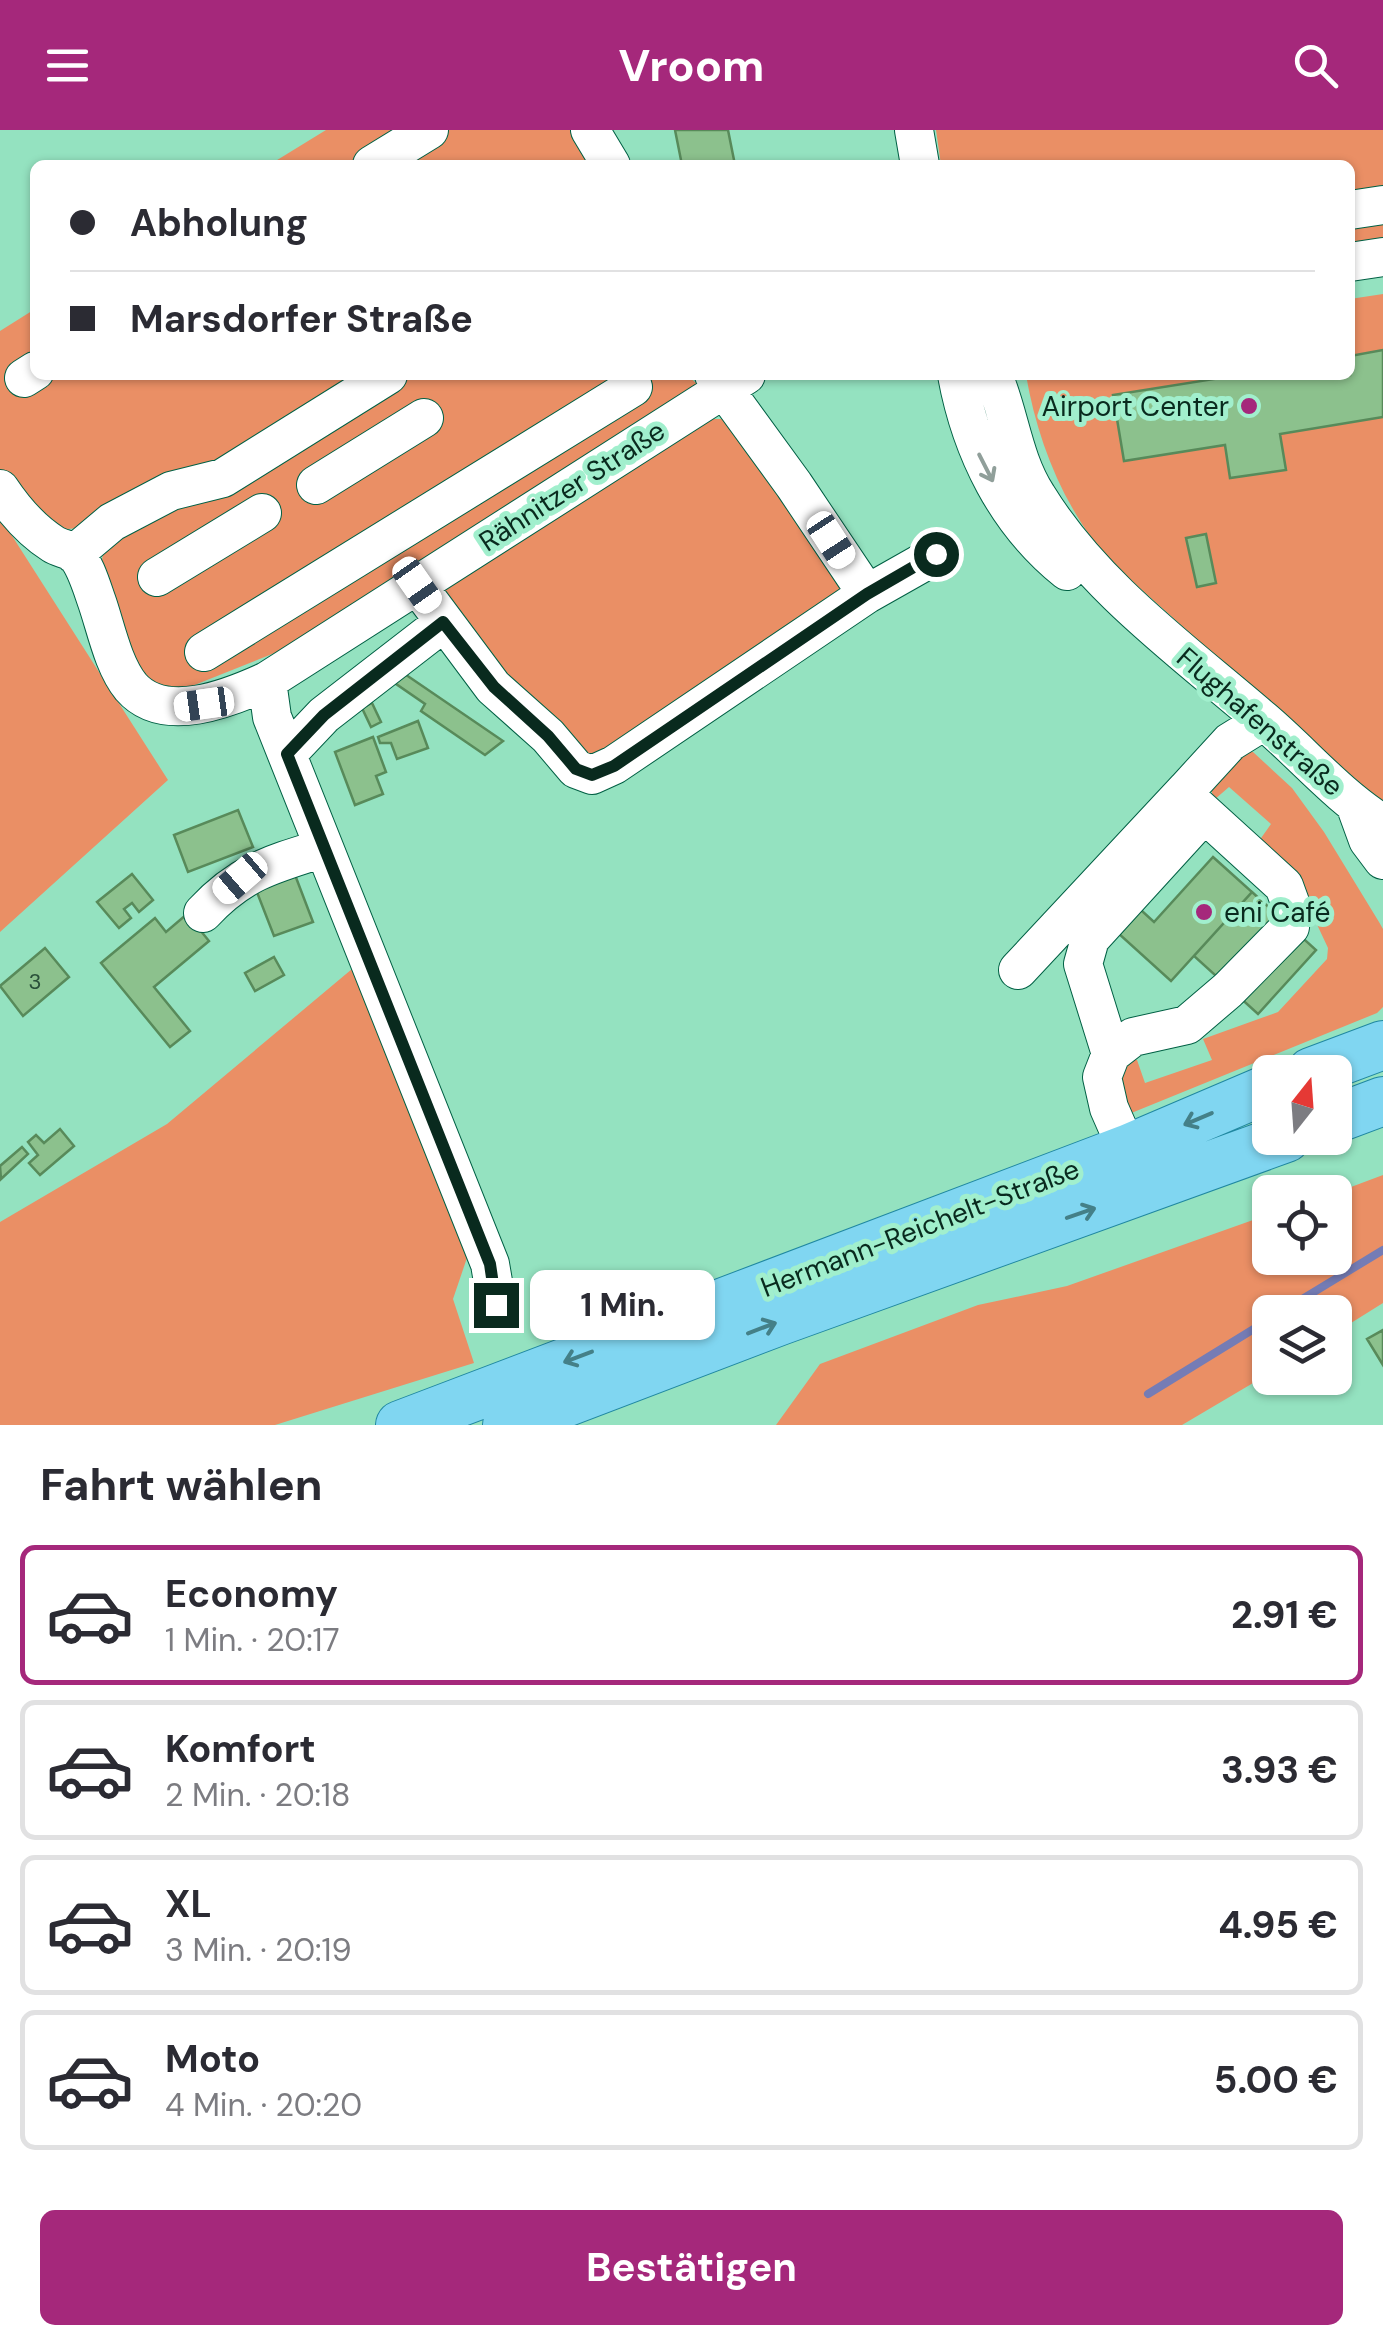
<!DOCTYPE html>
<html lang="de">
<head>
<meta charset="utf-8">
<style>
  body { margin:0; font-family:"DM Sans",sans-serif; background:#f7f7f7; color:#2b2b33; height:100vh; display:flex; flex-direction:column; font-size:38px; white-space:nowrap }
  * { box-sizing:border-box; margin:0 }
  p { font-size:32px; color:#7c7c81 }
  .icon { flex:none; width:55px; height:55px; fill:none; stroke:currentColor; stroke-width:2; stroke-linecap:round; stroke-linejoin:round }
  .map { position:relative; height:1295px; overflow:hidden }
  .details { display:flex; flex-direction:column; background:#fff; flex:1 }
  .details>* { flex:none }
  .top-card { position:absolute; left:30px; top:30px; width:1325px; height:220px; border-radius:15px; box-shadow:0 2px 8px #0004; display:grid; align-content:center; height:220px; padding:0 40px; background:#fff }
  .needle { width:65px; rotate:17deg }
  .buttons { position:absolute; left:1252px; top:925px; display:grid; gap:20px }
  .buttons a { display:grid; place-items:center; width:100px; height:100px; border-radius:15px; background:#fff; box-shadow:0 2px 8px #0004; font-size:50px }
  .end { position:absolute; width:45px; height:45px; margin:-22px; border:12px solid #092a1e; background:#fff; box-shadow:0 0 0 5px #fff }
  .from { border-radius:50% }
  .bubble { position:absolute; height:70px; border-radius:15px; background:#fff; box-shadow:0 2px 8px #0004; font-size:32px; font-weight:700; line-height:70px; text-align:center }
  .car { position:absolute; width:30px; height:60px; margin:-30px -15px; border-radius:12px; box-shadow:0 0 8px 2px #0007; background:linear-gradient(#fff 24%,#345 0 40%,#fff 0 76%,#345 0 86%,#fff 0) }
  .top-card b { display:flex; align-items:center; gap:35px; height:95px; font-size:38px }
  .top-card b+b { border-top:2px solid #e1e1e2 }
  .top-card i { width:25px; height:25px; background:#2b2b33 }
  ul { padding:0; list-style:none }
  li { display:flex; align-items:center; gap:30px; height:140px; margin:0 20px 15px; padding:0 20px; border:5px solid #e1e1e2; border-radius:15px }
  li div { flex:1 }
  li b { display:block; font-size:38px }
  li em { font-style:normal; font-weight:700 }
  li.selected { border-color:#a5287b }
  li>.icon { width:90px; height:90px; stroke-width:1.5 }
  h2 { padding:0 40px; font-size:45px; line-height:120px }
  .button { display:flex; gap:20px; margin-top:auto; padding:20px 40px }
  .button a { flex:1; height:115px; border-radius:15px; background:#a5287b; color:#fff; font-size:40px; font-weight:700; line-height:115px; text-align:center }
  header { display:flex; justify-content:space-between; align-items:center; height:130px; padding:0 40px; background:#a5287b; color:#fff; font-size:45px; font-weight:700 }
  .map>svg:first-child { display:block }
  .green { fill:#ea8f65 }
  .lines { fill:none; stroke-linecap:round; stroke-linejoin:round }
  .stream { stroke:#757cb5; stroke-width:8 }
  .building { fill:#8cc18d; stroke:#588a5a; stroke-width:2.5 }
  .minor-casing { stroke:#006044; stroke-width:40 }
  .major-casing { stroke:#2088a1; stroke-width:50 }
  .minor { stroke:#fff; stroke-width:38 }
  .major { stroke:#80d6f1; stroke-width:48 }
  .oneway { stroke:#909f9a }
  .oneway2 { stroke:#448088 }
  .route { stroke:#092a1e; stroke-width:12 }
  .poi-dot { fill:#a5287b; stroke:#a1efcd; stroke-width:4 }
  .labels { text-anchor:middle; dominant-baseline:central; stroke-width:10; stroke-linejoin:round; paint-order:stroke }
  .number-label { font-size:22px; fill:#2a503a }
  .poi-label { font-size:28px; fill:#092a1e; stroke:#a1efcd; text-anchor:end }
  .street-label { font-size:28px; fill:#092a1e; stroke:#a1efcd }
</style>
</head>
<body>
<header><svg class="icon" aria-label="menu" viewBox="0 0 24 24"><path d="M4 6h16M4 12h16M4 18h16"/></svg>Vroom<svg class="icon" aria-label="search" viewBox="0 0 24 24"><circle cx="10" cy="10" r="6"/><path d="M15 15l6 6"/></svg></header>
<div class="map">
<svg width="1383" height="1295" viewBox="0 0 1383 1295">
  <rect width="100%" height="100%" fill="#94e2c0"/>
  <!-- green -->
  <path class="green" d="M326,0H574L596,35H269Z
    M936,0H1383V112L1350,120V35H941Z
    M1383,164V673C1316,615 1249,556 1183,497C1149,465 1107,433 1082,394C1053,349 1035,297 1026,245H1350V169Z
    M35,179V245H687L696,253L695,263L297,514L177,562L132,546L101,440L103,422L78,398L58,400L0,344V201Z
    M711,289H724L753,313L845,464L593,633L494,547L441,457Z
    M0,387L168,650L0,802Z
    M1244,622H1253L1292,658L1324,702L1379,792L1383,799V877L1377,883L1124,986L1111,953L1121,926L1137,930L1145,953L1212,930L1203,909L1278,882L1327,829L1328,818L1292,741L1259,711L1271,694L1229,657L1214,670L1211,659Z
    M352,839L470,1119L453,1169L474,1233L275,1295H0V1092L167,994Z
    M1383,1045V1173L1335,1203V1182H1270V1243L1182,1295H776L820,1234L978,1175L1067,1156L1270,1084V1128H1335V1063Z"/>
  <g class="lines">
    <!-- stream -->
    <path class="stream" d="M1281,1182L1383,1120
      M1148,1264L1270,1189"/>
  </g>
  <!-- building -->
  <path class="building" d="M675,0H728L735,35H682Z
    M1383,220V287L1280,304L1286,340L1230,348L1225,315L1124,331L1113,265L1214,249V245H1350V226Z
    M1206,404L1216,453L1197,457L1186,408Z
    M396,538L503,611L485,625L421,581L425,574L386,547Z
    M372,573L381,592L371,597L362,578Z
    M418,591L428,618L397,629L391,613H380L378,607Z
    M373,607L386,642L376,646L383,664L355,675L335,622Z
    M238,680L253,717L188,742L174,705Z
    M1213,727L1252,762L1171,851L1108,794L1130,770L1154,792Z
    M292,737L313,792L274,806L253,752Z
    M132,744L153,770L139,782L132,773L124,779L131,788L119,798L97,772Z
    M1252,762L1316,820L1258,884L1194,826Z
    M187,784L209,811L154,857L190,901L170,917L101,833L155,788L166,802Z
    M45,818L69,847L23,886L0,856Z
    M274,827L284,845L255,861L245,843Z
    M60,999L74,1016L40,1045L29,1033L38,1025L28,1012L36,1005L44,1013Z
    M22,1017L28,1024L1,1049L0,1036Z
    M1383,1200V1235L1367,1209Z"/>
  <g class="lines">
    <!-- minor casing -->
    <g class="minor-casing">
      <path id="minor" d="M590,0L611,35
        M914,0L920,35
        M372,35L429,0
        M1350,80L1383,75
        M1350,132L1383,127
        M714,245L794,355L867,464
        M957,245C971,321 1006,392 1067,441
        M993,245C1010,285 1013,329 1037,366C1093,457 1183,521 1263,590C1303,624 1338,666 1383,694
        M24,248L35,241
        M316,355L424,288
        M0,359C14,380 31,400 53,414C59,418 68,419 74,423C85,433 92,458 97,472C106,498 113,535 131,557C164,595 230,568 267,551L746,245
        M74,424L112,392L171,361L223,348L388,245
        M157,447L262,383
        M417,455L493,557L548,606L576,639L592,645L614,635L867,464L936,425
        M204,522L633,257
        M267,551L272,587L490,1134L497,1175
        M287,624L324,585L443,493
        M1356,677L1368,710L1383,730
        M203,783C241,742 272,734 324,718
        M1018,840L1187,659
        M1111,924L1083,834L1090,809L1204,684
        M1127,1019L1109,978L1102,947L1111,924L1133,907L1187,895L1228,860L1290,797L1292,778L1284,756L1194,674L1187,659L1230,612L1264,591"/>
    </g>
    <!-- major casing -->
    <g class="major-casing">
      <path id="major" d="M1311,942L1383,915
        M1335,989L1383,971
        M400,1295L1127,1019L1270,958
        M507,1295L780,1191L1286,1008"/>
    </g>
    <!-- minor -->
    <use href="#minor" class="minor"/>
    <!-- major -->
    <use href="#major" class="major"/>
  </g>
  <!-- one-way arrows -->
  <defs><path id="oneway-shaft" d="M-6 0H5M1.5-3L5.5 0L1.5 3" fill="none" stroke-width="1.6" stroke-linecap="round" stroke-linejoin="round" transform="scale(2.5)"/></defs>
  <use class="oneway" href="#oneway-shaft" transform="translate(986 338) rotate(63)"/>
  <g class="oneway2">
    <use href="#oneway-shaft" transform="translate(1198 989) rotate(157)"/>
    <use href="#oneway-shaft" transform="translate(1081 1083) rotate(-19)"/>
    <use href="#oneway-shaft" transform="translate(762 1198) rotate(-21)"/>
    <use href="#oneway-shaft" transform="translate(578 1227) rotate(159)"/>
  </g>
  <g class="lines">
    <!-- route -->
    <path class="route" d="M496,1175L490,1134L287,624L324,585L443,492L494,557L548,606L576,639L592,645L614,636L867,464L936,424"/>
  </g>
  <!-- markers -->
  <g class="poi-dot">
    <circle cx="1249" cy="276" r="10"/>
    <circle cx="1204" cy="782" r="10"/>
  </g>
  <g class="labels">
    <!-- number labels -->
    <g class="number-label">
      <text x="35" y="851">3</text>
    </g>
    <!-- poi labels -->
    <g class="poi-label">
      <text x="1229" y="276">Airport Center</text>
      <text x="1224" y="782" text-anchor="start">eni Café</text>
    </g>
    <!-- street labels -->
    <g class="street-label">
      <text transform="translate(572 356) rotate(-33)">Rähnitzer Straße</text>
      <text transform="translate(1260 592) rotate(41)">Flughafenstraße</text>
      <text transform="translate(920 1098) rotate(-21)">Hermann-Reichelt-Straße</text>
    </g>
  </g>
</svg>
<div class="buttons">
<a><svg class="needle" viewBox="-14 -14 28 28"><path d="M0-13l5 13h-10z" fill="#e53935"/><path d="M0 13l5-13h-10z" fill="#7c7c81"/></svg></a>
<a><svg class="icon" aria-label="locate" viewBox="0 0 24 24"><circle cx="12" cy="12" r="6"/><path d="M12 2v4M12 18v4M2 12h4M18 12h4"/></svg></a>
<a><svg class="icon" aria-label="layers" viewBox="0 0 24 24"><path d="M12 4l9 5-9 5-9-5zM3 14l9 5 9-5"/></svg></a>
</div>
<i class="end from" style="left:936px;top:424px"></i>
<i class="end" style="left:496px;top:1175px"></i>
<div class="bubble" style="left:530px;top:1140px;width:185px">1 Min.</div>
<i class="car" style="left:831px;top:410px;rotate:147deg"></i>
<i class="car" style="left:417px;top:455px;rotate:145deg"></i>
<i class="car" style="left:204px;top:574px;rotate:262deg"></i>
<i class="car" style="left:240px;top:748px;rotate:229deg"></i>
<div class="top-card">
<b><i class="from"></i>Abholung</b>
<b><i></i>Marsdorfer Straße</b>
</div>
</div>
<section class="details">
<h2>Fahrt wählen</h2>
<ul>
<li class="selected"><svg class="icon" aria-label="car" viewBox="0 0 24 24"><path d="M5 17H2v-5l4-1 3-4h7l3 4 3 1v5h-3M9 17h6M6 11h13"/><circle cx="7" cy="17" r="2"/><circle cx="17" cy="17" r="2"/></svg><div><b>Economy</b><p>1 Min. · 20:17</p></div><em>2.91 €</em></li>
<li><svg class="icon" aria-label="car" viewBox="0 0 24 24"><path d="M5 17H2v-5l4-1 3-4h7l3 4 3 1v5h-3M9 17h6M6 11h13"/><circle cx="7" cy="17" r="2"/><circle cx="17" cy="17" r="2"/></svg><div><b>Komfort</b><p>2 Min. · 20:18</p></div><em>3.93 €</em></li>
<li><svg class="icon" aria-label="car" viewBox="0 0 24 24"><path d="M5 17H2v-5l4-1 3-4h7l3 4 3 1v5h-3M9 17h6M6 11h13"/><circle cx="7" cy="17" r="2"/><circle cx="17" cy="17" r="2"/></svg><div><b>XL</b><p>3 Min. · 20:19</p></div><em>4.95 €</em></li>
<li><svg class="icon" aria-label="car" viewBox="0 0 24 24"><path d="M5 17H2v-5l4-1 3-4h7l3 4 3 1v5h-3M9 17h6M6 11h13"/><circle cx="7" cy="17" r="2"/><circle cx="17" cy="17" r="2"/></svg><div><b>Moto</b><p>4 Min. · 20:20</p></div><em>5.00 €</em></li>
</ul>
<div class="button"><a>Bestätigen</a></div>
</section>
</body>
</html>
